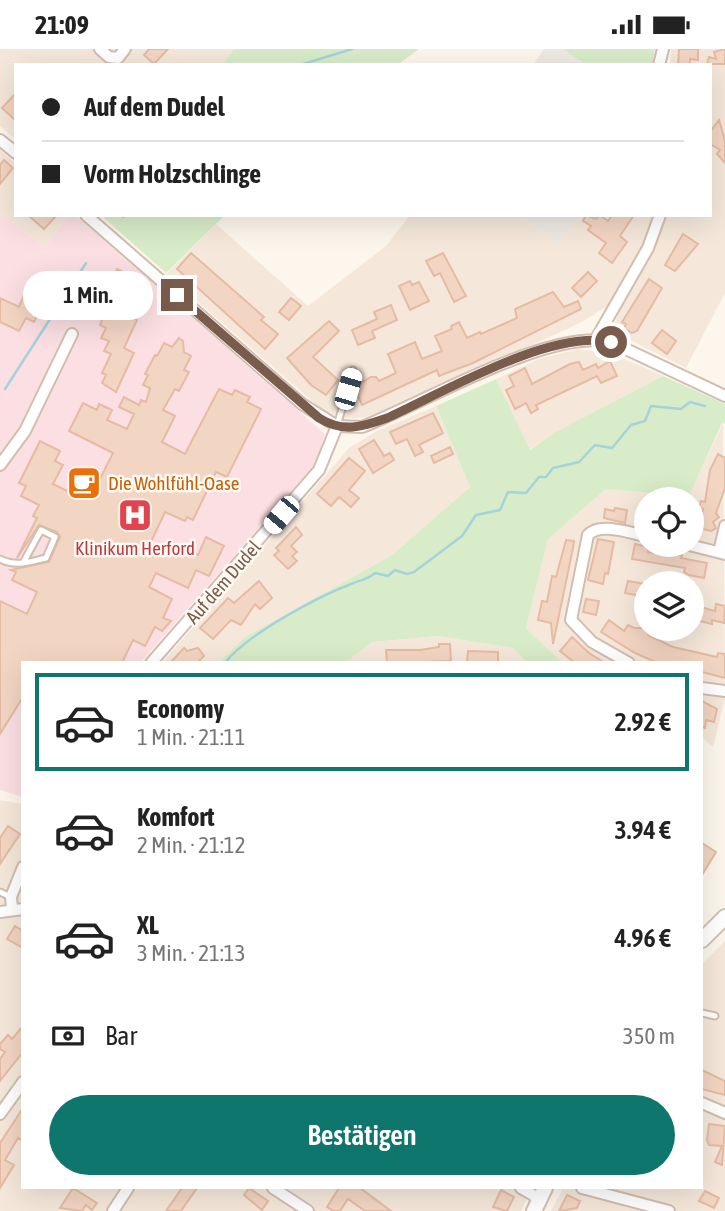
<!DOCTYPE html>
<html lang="de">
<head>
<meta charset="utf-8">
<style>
  body { margin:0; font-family:"Asap Condensed",sans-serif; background:#f6f6f6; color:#222; height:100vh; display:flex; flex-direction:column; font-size:26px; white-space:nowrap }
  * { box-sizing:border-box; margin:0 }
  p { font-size:23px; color:#767676 }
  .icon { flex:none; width:38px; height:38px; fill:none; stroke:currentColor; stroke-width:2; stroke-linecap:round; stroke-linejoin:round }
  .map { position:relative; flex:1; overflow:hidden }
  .drawer { position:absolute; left:21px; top:612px; width:682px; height:528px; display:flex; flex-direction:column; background:#fff; border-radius:0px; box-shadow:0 7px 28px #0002 }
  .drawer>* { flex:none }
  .hud { position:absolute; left:14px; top:14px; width:698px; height:154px; border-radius:0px; box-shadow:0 7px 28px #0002; display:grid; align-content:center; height:154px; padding:0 28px; background:#fff }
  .buttons { position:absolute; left:634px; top:438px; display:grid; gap:14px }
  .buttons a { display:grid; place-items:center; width:70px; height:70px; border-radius:50%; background:#fff; box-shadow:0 7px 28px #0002; font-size:35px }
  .end { position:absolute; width:32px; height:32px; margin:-16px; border:9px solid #7a5c4d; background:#fff; box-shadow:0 0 0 4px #fff }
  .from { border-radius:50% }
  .bubble { position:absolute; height:49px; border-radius:24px; background:#fff; box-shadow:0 7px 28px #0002; font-size:23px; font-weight:600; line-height:49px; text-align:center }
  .car { position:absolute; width:21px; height:42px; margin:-21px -10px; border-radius:9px; box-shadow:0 0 5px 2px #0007; background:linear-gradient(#fff 24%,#345 0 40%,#fff 0 76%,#345 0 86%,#fff 0) }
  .hud b { display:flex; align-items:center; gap:24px; height:66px; font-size:26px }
  .hud b+b { border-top:2px solid #e0e0e0 }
  .hud i { width:18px; height:18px; background:#222 }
  ul { padding:12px 0 0; list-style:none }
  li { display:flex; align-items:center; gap:21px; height:98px; margin:0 14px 10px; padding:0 14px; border:4px solid transparent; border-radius:0px }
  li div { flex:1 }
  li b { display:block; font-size:26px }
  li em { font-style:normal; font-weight:600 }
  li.active { border-color:#0f766e }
  li>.icon { width:63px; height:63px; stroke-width:1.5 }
  .pay { display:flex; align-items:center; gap:18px; height:77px; padding:0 28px; font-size:26px }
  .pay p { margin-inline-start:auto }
  .primary-button { display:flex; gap:14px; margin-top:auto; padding:14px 28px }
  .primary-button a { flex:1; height:80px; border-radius:42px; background:#0f766e; color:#fff; font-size:28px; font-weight:600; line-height:80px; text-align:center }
  .status { display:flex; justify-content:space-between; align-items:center; height:49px; padding:0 35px; background:#fff; direction:ltr }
  .status svg { height:19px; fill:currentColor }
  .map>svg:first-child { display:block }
  .residential { fill:#f5e8da; fill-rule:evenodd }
  .industrial { fill:#efe9e4 }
  .medical { fill:#fbdfe3 }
  .green { fill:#d8ecc9 }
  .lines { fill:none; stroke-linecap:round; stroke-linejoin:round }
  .stream { stroke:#a5d3da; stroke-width:2.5 }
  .building { fill:#f3d5c3; stroke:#e6bba3; stroke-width:2 }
  .lane-casing { stroke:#d1beb0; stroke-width:9 }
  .street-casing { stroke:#d1beb0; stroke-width:14 }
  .secondary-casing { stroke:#d6c0b0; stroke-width:18 }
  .lane { stroke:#fff; stroke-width:5 }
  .street { stroke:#fff; stroke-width:10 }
  .secondary { stroke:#fff; stroke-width:14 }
  .route { stroke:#7a5c4d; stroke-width:9 }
  .labels { text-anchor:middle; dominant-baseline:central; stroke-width:5; stroke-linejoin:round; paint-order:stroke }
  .food-label { font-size:19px; fill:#c56008; stroke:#fffaf3; text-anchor:start }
  .health-label { font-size:19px; fill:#be3a42; stroke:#fffaf3 }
  .street-label { font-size:19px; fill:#7a5c4d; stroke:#fffaf3 }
</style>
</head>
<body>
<div class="status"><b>21:09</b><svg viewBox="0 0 49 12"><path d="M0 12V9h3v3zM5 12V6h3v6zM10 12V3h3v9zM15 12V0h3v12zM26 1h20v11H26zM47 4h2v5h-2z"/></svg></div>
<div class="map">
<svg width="725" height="1162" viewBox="0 0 725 1162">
  <rect width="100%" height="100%" fill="#fdf6ec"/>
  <!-- residential -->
  <path class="residential" d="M0,0H234L221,16H16V91L0,77Z
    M671,0H725V244L686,319L626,289L617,283L615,274L618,266L604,259L580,274L397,358L369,368L343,370L320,359L166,225L216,175L308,257L386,197L410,166H518L559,196L580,166H710V16H670Z
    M0,101L16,114V166H69L45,199L0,165Z
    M578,300L613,305L663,327L555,383L529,401L496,330L539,310Z
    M436,357L470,438L392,506L245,588L218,614H162L349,399L375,383Z
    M723,374L725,650L713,698L702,688V614H563L526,579L548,490L606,440L689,446ZM646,450H691V495H646ZM646,534H691V579H646Z
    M439,587L513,599L527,614H345L372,593Z
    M0,751L23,755V1139H532L521,1162H0Z
    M725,892V1162H551L563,1139H702V915Z"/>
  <!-- industrial -->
  <path class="industrial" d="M544,0H563L586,16H533Z
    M518,166H580L559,196Z"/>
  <!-- medical -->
  <path class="medical" d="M0,165L45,199L69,166H75L325,385L315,415L140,614H23V748L0,741Z"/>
  <!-- green -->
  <path class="green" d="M234,0H419L397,16H221Z
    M563,0H655L652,16H586Z
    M105,166H225L166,224L104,169Z
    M663,327L725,355V375L722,374L689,447L606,440L548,490L526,579L563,614H527L513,599L439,587L372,593L345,614H218L245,588L392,506L470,438L436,357L496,330L530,401L555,383Z"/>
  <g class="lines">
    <!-- stream -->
    <path class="stream" d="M300,16L352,0
      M123,168L125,166
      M5,340L86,214
      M225,614C246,586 317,548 351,535C360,531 367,531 375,524L388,527L395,521L407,525L414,523L462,487L476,466L500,461L508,443L526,444L539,428H546L553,419L579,413L595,396L612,399L631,376L645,372L651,357L681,360L690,353L705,357"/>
  </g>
  <!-- building -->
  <path class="building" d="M149,0H168L154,15L144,6Z
    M679,0H698V11L690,10V16H678Z
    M725,0V15H707L709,8L716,10L714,3Z
    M16,44V72L2,59Z
    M719,71L725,92V114L717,105L720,101L710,95V83Z
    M4,111L13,119L0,135V116Z
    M28,166H57L44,180Z
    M586,166L596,170L600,166L608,172L612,166H634L620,187L627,193L612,214L599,204L606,194L588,181L591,177L583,172Z
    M683,185L698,195L675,222L665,216Z
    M191,204L264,268L261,271L278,285L265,300L177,220Z
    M443,204L466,247L454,253L440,224L434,227L426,212Z
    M117,220L127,225L121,240L134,246L125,265L137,271L124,299L134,304L116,343L102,334L106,326L102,324L111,305L104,302L109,292L101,289L106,279L100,276L103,268L100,259Z
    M588,223L597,232L581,248L572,239Z
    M649,230L662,239L637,282L632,284L624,279L626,275L622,273Z
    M410,232L412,236L419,233L429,252L410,261L399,237Z
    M553,243L564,258L578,252L581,260L473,314L439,327L437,321L362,356L354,338L371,328H376L379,332L396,324L388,305L415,293L422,310L442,302L435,287L452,280L451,277L459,273L467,289L480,283L481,285L517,269L515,260Z
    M24,246L43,255L34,273L26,269L19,282L0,273V249L19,258Z
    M291,249L301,257L289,271L279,263Z
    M391,256L397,271L372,282L375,289L358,296L352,281L377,270L374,263Z
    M329,272L339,282L313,308L338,331L326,346L311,336L287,309Z
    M662,281L676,292L667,305L652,294Z
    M179,289L183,292L184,303L191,307L184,321L189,323L179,342L175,340L163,361L175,367L162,393L185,405L219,340L232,346L235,341L250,348L247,353L261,360L227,428L216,423L193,471L187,468L185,472L165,463L150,495L166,503L171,493L198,506L206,488L224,497L209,527L196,521L188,539L156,524L149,538L172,550L163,569L171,572L162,582L155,578L145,597L133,591L122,614H23V648L0,685V552L27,565L37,543L12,531L16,523L11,521L49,513L60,488L57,483L39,476L17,509L37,469L33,467L39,456L21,447L26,437L19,434L40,392L60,402L55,412L63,416L53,435L67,442L79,419L100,430L113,404L69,382L83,354L97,361L99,355L112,361L107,371L127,380L134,365L119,358L124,348L139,356L141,351L146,353L150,339L143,336L148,326L145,325L155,306L157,307L164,294L172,298Z
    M610,312L617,327L601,334L597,327L536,356L538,360L531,364L526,354L515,360L506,341L514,337L509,327L525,319L532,335L570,315L579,313L583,321L596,315L598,319Z
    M433,364L443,384L419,396L423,403L415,407L407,390L396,395L390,383Z
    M374,391L384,407L390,404L394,411L373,424L359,400Z
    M450,398L453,405L434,414L431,407Z
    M718,405L725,409V439L716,464L719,468L713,473L716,479L711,482L699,479L703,460L699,459L701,452L705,453L710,421Z
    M349,409L365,422L349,441L359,449L351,458L339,448L331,457L317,445Z
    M615,459L627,461L625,474L604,469L605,460L614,462Z
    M296,478L302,486L291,497L297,503L292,507L297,512L288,520L274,506L279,502L276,499Z
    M598,490L614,493L608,525L605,524L603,535L588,531Z
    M566,491L574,492L573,499L553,595L551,574L538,571L542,552L547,553L552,527L556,528Z
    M635,495L649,498L648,503L682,506L681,509L707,514L704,529L689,526L684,523L685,519L632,510Z
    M259,532L272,549L260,560L255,555L241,576L231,571L213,590L200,579L228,549L234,554Z
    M628,532L646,535V548L625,544Z
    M691,549L702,551L700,558L715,562L716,555L725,557L724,574L712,571V575L691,570Z
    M586,550L599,552L596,566L583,563Z
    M609,571L624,582L628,576L634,579H652L648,586L673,598L717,608L718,604L725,605V629L702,623V614H658L635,604L601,583Z
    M572,588L589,604L605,614H575L560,602Z
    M439,595H450L451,612L387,614L386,601H420L439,598Z
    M184,599L187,602L198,599L204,607L197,614H170Z
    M468,602L498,603V614L467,613Z
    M702,652L717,660L714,673L706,671L705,679L702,678Z
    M8,777L20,785L0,815V789Z
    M702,794L716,803L702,826Z
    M15,877L23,882V899L7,890Z
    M23,977V1003L0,1032V1010L5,1003L0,1000V995L8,986L12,990Z
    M702,1021L725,1032V1046L702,1040Z
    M23,1059V1092L18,1089L5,1111L14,1116L0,1139V1094Z
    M709,1075L725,1077L722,1116L715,1113L722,1097L709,1096L707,1091Z
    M73,1139L97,1154L92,1161L86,1156L82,1162L60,1159Z
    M182,1139H197L181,1162H166Z
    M249,1139L268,1152L262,1161L244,1146Z
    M339,1139H360L391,1162H365L348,1150L340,1162H333L327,1158Z
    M501,1141L514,1148L507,1162L493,1158Z
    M705,1142L719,1149L714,1159L699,1152Z
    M567,1146L580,1152L577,1159L559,1162Z"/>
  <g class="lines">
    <!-- lane casing -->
    <g class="lane-casing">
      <path id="lane" d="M337,377L353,321
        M0,510C16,518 28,513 46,509L55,488L41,481L23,514
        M0,843L11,848
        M702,964L715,967"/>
    </g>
    <!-- street casing -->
    <g class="street-casing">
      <path id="street" d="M100,0L109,8L118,9L125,0
        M659,16L663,0
        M0,91L16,104
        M86,166L302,355L337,377L362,378C424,354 549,279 611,293L725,347
        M596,290L648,199L660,166
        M0,416L25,382L72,285
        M685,495L725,505
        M719,503L725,477
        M151,614L319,421L337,377
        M629,614L592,593L571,571L588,486C600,473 629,484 646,487
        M702,639L725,642
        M12,859L11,848L23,818
        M0,863L23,860
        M702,1054L725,1064
        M0,1065L23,1033
        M273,1139L308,1162
        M521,1139L540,1150
        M582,1139L669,1162
        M113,1162L128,1139"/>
    </g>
    <!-- secondary casing -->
    <g class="secondary-casing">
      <path id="secondary" d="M702,891L725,868
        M534,1162L545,1139"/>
    </g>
    <!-- lane -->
    <use href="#lane" class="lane"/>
    <!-- street -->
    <use href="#street" class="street"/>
    <!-- secondary -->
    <use href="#secondary" class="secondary"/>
  </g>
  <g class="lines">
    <!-- route -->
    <path class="route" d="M177,246L319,369C343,384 362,378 387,369C444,343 551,280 611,293"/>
  </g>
  <!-- icons -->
  <defs>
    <g id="cafe-square" transform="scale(1.75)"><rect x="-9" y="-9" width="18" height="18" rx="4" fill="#e8710a" stroke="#fffaf3"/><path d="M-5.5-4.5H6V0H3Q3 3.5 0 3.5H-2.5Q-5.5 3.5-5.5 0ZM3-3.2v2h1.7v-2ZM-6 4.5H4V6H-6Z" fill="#fff"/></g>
    <g id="hospital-square" transform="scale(1.75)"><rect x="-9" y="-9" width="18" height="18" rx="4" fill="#e0444e" stroke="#fffaf3"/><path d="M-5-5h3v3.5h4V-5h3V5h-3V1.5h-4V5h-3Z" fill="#fff"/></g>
  </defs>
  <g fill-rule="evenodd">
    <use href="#cafe-square" x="84" y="434"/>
    <use href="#hospital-square" x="135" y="466"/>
  </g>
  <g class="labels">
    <!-- food labels -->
    <g class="food-label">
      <text x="108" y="434">Die Wohlfühl-Oase</text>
    </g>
    <!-- health labels -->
    <g class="health-label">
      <text x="135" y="499">Klinikum Herford</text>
    </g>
    <!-- street labels -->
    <g class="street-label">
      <text transform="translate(223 533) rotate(-49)">Auf dem Dudel</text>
    </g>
  </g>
</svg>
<div class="buttons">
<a><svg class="icon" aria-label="locate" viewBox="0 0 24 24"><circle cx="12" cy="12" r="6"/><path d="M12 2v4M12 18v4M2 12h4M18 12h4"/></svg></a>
<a><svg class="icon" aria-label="layers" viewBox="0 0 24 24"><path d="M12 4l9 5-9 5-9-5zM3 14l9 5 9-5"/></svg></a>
</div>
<i class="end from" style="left:611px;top:293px"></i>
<i class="end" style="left:177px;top:246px"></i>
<div class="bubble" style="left:23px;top:222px;width:130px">1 Min.</div>
<i class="car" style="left:348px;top:340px;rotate:16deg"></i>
<i class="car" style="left:281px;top:466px;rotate:220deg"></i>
<div class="hud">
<b><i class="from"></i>Auf dem Dudel</b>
<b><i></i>Vorm Holzschlinge</b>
</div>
<section class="drawer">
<ul>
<li class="active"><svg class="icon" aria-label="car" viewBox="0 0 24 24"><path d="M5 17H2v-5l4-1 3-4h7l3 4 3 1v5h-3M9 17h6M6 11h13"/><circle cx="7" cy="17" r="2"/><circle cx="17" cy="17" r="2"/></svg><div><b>Economy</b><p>1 Min. · 21:11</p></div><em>2.92 €</em></li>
<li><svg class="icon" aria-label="car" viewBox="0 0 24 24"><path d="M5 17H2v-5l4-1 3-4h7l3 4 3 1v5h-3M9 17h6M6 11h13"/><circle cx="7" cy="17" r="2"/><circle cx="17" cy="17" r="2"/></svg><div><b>Komfort</b><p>2 Min. · 21:12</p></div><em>3.94 €</em></li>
<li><svg class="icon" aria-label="car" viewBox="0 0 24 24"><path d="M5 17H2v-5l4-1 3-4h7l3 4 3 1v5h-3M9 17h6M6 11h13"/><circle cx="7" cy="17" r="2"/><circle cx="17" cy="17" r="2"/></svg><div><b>XL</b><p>3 Min. · 21:13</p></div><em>4.96 €</em></li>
</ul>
<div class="pay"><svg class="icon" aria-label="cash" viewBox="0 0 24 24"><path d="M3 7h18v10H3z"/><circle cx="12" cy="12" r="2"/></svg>Bar<p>350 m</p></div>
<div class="primary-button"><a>Bestätigen</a></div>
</section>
</div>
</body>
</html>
